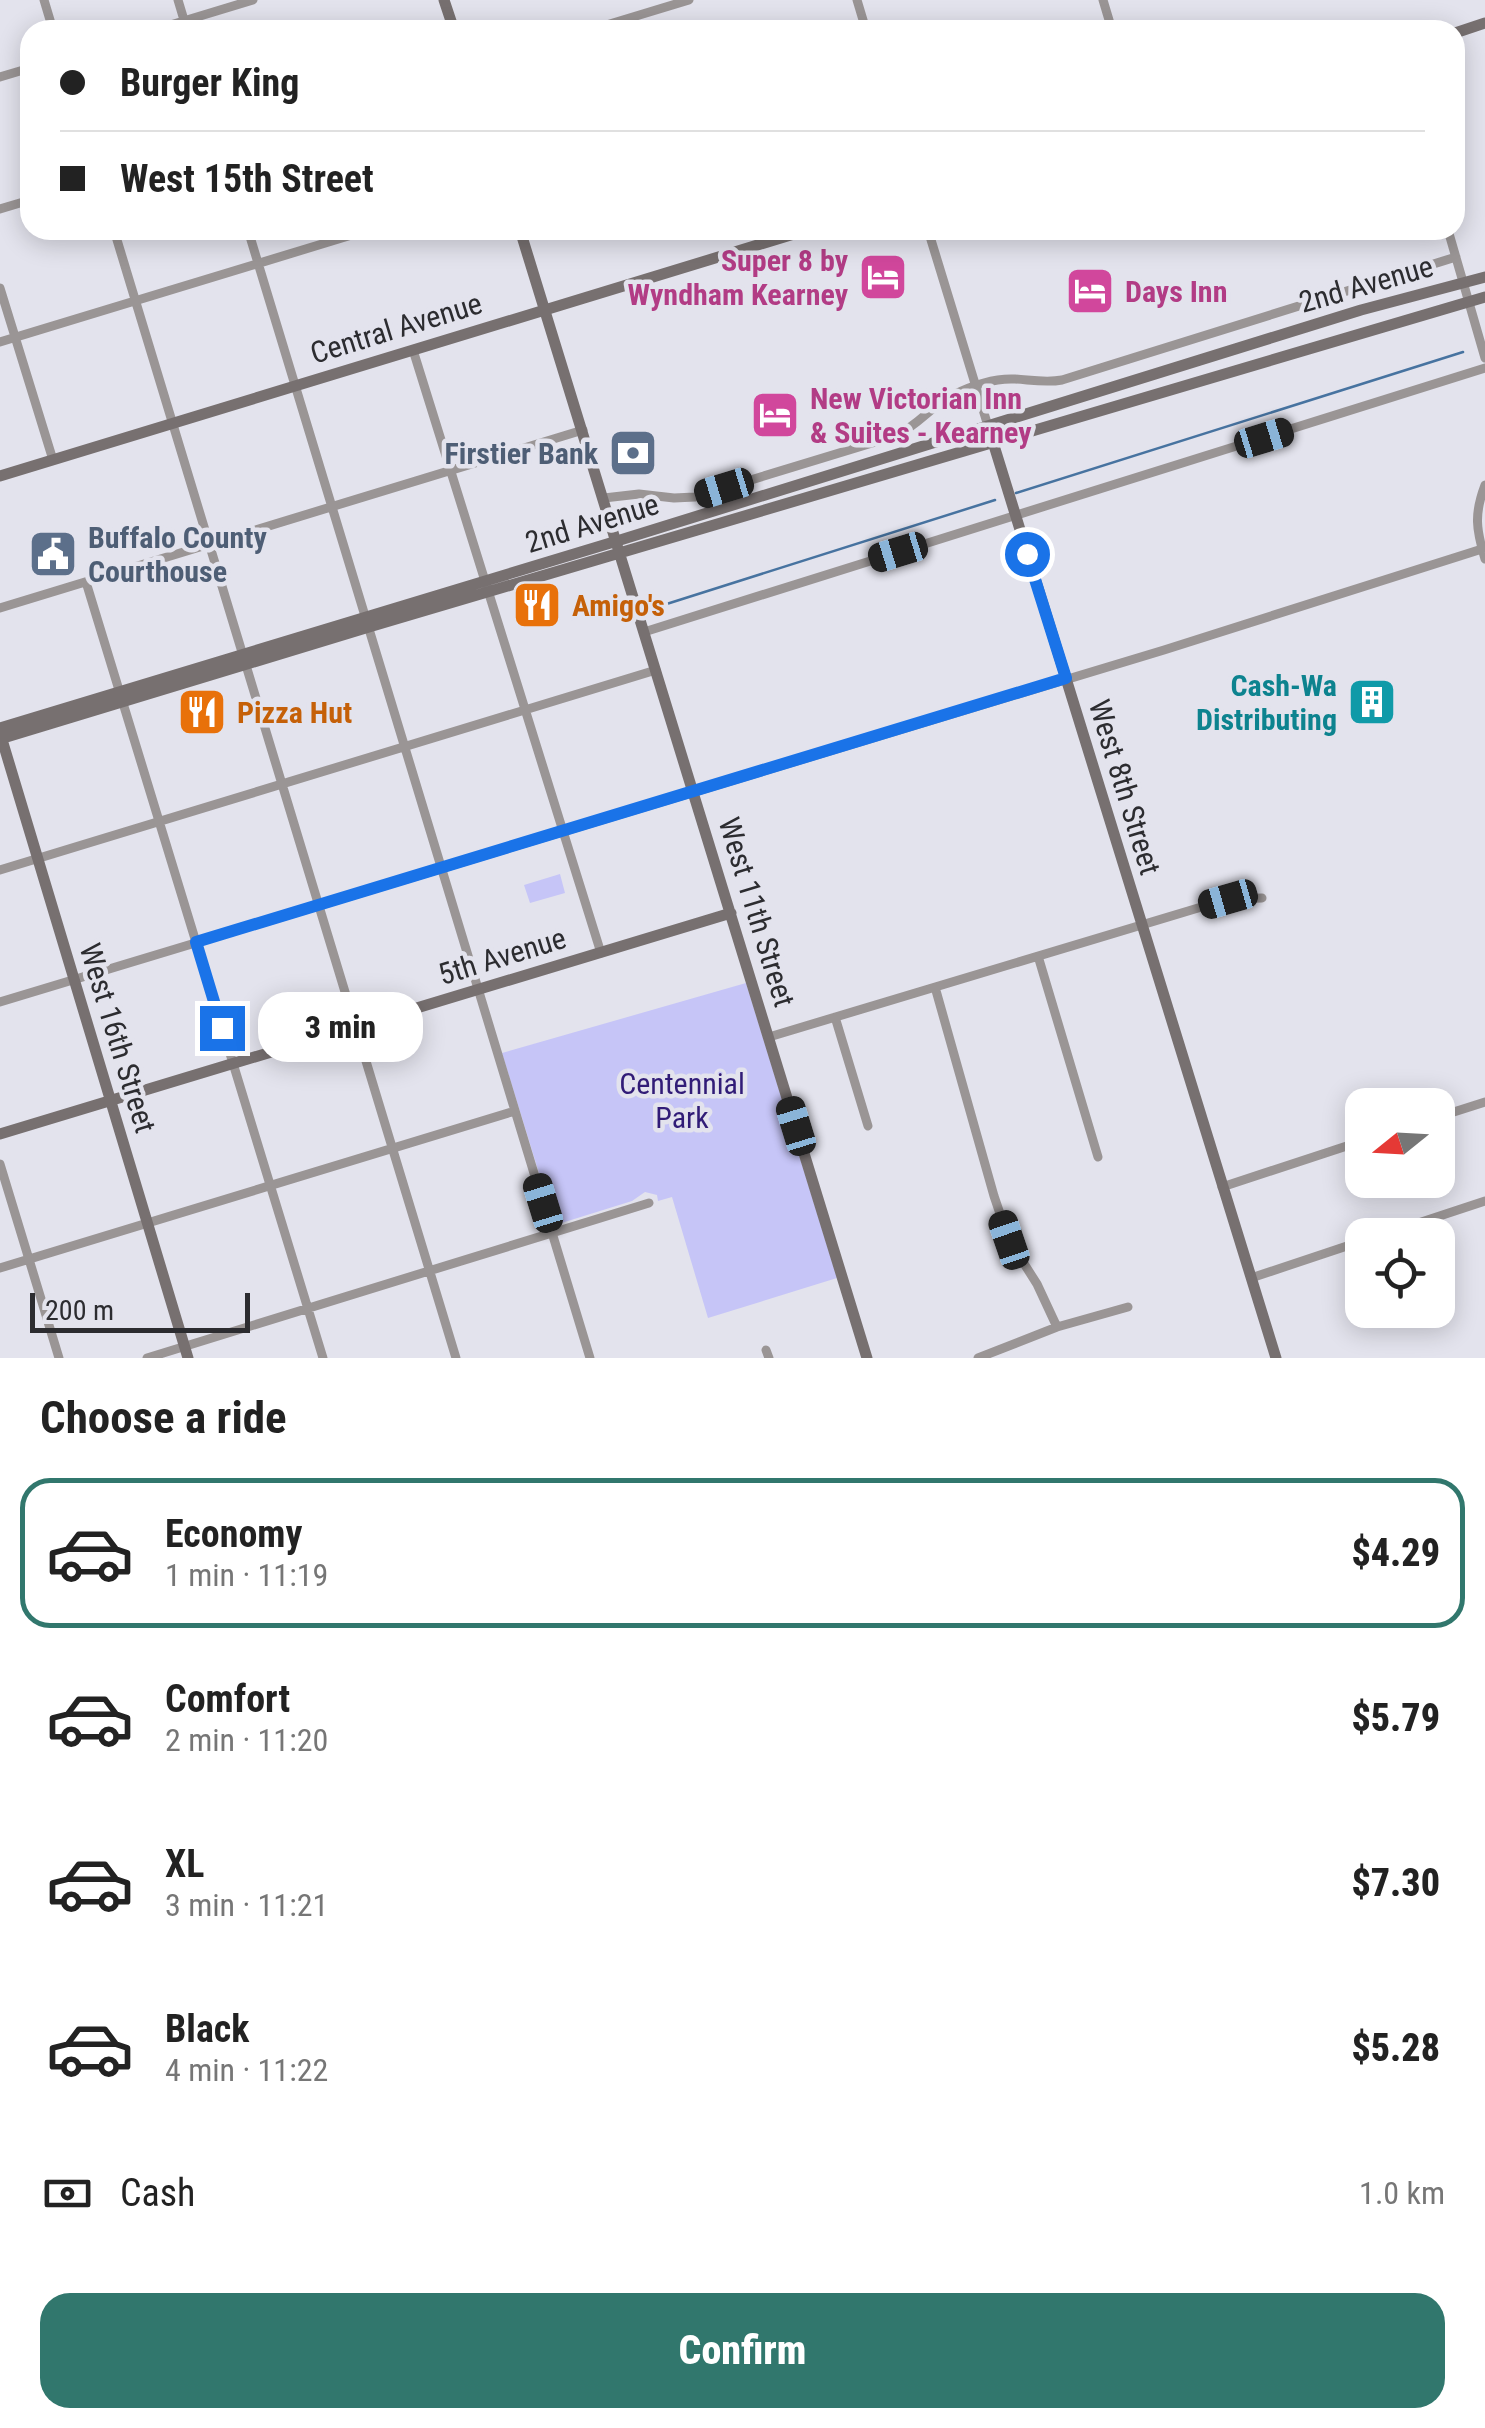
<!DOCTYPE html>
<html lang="en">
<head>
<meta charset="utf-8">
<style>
  body { margin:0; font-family:"Roboto Condensed",sans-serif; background:#f6f6f6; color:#222; height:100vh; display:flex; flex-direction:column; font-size:38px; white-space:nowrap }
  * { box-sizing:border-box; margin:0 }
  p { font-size:32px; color:#767676 }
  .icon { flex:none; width:55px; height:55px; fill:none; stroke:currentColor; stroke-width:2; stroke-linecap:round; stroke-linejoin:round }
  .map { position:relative; height:1358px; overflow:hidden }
  .drawer { display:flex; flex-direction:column; background:#fff; flex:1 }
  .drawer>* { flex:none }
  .hud { position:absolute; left:20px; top:20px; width:1445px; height:220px; border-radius:30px; box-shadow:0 5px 25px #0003; display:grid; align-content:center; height:220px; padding:0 40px; background:#fff }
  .needle { width:65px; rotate:252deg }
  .tools { position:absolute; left:1345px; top:1088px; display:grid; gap:20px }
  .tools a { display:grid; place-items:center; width:110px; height:110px; border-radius:20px; background:#fff; box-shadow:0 5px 25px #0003; font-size:50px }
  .scale { position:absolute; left:30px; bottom:25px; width:220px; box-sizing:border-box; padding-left:10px; border:5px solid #2c2c30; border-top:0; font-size:28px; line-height:35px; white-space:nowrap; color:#2c2c30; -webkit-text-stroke:8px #e3e3ed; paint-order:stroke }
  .end { position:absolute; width:45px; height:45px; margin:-22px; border:12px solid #1a73e8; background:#fff; box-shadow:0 0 0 5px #fff }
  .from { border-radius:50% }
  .bubble { position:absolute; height:70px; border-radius:30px; background:#fff; box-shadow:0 5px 25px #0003; font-size:32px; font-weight:800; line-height:70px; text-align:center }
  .car { position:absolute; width:30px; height:60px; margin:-30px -15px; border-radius:12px; box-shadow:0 0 8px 2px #0007; background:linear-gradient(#222 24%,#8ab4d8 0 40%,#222 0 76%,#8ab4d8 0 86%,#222 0) }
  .hud b { display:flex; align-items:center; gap:35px; height:95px; font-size:38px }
  .hud b+b { border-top:2px solid #e0e0e0 }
  .hud i { width:25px; height:25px; background:#222 }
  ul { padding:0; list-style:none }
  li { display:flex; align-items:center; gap:30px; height:150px; margin:0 20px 15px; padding:0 20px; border:5px solid transparent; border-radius:30px }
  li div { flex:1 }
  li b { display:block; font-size:38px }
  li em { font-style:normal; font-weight:800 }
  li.active { border-color:#31776d }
  li>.icon { width:90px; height:90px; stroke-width:1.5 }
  h2 { padding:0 40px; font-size:45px; line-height:120px }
  .pay { display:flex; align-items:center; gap:25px; height:110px; padding:0 40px; font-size:38px }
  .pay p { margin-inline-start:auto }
  .action { display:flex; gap:20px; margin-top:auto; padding:20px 40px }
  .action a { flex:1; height:115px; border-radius:30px; background:#31776d; color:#fff; font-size:40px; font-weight:800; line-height:115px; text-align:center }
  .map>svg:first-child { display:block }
  .green { fill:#c6c5f7 }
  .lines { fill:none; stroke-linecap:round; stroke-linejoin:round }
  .stream { stroke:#4773a0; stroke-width:2.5 }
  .street { stroke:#9a9595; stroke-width:9 }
  .secondary { stroke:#777070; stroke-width:11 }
  .route { stroke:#1a73e8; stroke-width:12 }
  .labels { text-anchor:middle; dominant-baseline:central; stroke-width:9; stroke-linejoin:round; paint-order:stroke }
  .hotel-label { font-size:30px; font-weight:bold; fill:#b23c85; stroke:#e3e3ed; text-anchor:start }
  .street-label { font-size:30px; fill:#2c2c30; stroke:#e3e3ed }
  .service-label { font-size:30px; font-weight:bold; fill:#4e5e75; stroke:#e3e3ed; text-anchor:end }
  .food-label { font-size:30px; font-weight:bold; fill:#c56008; stroke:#e3e3ed; text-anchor:start }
  .culture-label { font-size:30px; font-weight:bold; fill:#0d838f; stroke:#e3e3ed; text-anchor:end }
  .park-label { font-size:30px; fill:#311c77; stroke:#e3e3ed }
</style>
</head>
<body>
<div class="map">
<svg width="1485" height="1358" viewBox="0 0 1485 1358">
  <rect width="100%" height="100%" fill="#e3e3ed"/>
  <!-- green -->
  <path class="green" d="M560,874L565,893L530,903L524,885Z
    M746,983L837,1278L708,1318L672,1197L658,1201L657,1195L645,1192L632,1201L555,1225L502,1053Z"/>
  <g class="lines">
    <!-- stream -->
    <path class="stream" d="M1016,493L1463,352
      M654,608L995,500"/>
    <!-- street -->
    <path class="street" d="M44,0L53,30
      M178,0L187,30
      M857,0L866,30
      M1103,0L1112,30
      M154,30L253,0
      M590,30L689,0
      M0,77L30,68
      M0,209L30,200
      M114,230L456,1358
      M248,230L590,1358
      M928,230L988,426
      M1448,230L1485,358
      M0,288L53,460
      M0,342L368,230
      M413,350L601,953
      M1485,485C1474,514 1476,529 1485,559
      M604,498L639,494L674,498L695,497L895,436C918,426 932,405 953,395C971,386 995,378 1015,379C1031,380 1046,383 1062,380L1456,257
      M86,582L323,1358
      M0,608L583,430
      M644,632L1485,368
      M0,870L656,670
      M1038,956L1098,1157
      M935,987L994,1196L1009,1240L1037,1284L1057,1327
      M0,1002L1164,650L1482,549
      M835,1017L868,1126
      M769,1037L1228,899L1262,898
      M1438,1117L1485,1102
      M0,1164L59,1358
      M1222,1187L1362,1141
      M1382,1235L1485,1201
      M0,1268L515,1111
      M1251,1278L1362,1241
      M766,1350L769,1358
      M147,1358L649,1203
      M978,1358L1057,1327L1128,1307"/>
    <!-- secondary -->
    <path class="secondary" d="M444,0L454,30
      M1455,33L1485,23
      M520,230L867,1358
      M992,439L1276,1358
      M0,476L807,230
      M0,728L617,541L1361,310L1485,277
      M0,733L188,1358
      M0,739L369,627L1485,297
      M0,1134L731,913"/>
  </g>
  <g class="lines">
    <!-- route -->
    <path class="route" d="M222,1028L196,942L1066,678L1027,554"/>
  </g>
  <!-- icons -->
  <defs>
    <g id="hotel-square" transform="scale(2.5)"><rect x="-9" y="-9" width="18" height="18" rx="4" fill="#d1479c" stroke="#e3e3ed"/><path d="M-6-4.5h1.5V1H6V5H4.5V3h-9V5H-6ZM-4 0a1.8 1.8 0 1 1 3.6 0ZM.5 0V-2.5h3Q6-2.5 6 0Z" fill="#fff"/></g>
    <g id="bank-square" transform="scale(2.5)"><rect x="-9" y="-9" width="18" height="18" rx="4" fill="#5c6f8a" stroke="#e3e3ed"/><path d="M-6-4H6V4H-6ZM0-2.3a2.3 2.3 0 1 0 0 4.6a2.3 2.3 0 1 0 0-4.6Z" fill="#fff"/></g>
    <g id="civic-square" transform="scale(2.5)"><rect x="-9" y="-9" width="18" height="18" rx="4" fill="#5c6f8a" stroke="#e3e3ed"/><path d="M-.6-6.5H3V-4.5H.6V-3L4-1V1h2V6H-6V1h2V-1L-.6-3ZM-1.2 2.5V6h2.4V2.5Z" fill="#fff"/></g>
    <g id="restaurant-square" transform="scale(2.5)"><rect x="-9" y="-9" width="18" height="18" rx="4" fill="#e8710a" stroke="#e3e3ed"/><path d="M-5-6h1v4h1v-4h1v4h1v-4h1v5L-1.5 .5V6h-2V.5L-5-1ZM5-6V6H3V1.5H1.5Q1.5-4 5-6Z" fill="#fff"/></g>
    <g id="building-square" transform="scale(2.5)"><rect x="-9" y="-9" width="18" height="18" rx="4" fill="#0f9aa8" stroke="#e3e3ed"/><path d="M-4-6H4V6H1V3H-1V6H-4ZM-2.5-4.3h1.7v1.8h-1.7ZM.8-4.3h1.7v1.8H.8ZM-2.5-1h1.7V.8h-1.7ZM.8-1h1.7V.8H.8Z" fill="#fff"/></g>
  </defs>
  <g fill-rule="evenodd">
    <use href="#hotel-square" x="883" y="277"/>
    <use href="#hotel-square" x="1090" y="291"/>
    <use href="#hotel-square" x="775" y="415"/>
    <use href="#bank-square" x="633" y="453"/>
    <use href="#civic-square" x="53" y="554"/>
    <use href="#restaurant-square" x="537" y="605"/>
    <use href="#building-square" x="1372" y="702"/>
    <use href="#restaurant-square" x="202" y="712"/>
  </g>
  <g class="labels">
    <!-- hotel labels -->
    <g class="hotel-label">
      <text x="848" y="260" text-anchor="end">Super 8 by<tspan x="848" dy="34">Wyndham Kearney</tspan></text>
      <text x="1125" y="291">Days Inn</text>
      <text x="810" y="398">New Victorian Inn<tspan x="810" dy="34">&amp; Suites - Kearney</tspan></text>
    </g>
    <!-- street labels -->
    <g class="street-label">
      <text transform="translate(1366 284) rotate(-16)">2nd Avenue</text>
      <text transform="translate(396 328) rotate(-17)">Central Avenue</text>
      <text transform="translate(592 523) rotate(-17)">2nd Avenue</text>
      <text transform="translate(1125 787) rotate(73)">West 8th Street</text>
      <text transform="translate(757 912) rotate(73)">West 11th Street</text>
      <text transform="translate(502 956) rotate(-17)">5th Avenue</text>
      <text transform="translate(118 1038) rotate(73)">West 16th Street</text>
    </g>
    <!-- service labels -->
    <g class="service-label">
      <text x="598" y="453">Firstier Bank</text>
      <text x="88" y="537" text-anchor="start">Buffalo County<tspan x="88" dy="34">Courthouse</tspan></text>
    </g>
    <!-- food labels -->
    <g class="food-label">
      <text x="572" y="605">Amigo's</text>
      <text x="237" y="712">Pizza Hut</text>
    </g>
    <!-- culture labels -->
    <g class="culture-label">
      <text x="1337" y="685">Cash-Wa<tspan x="1337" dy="34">Distributing</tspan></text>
    </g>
    <!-- park labels -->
    <g class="park-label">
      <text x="682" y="1083">Centennial<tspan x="682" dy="34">Park</tspan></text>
    </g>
  </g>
</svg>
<div class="tools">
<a><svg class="needle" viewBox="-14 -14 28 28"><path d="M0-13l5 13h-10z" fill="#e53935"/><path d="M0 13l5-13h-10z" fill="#767676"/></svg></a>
<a><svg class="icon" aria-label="locate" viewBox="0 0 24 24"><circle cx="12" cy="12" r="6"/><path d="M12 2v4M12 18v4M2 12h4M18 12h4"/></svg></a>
</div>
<div class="scale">200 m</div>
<i class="end from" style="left:1027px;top:554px"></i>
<i class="end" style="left:222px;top:1028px"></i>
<div class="bubble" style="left:258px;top:992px;width:165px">3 min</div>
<i class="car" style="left:1264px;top:438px;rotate:73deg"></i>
<i class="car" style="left:724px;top:488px;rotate:253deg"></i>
<i class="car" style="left:898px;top:552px;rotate:253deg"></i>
<i class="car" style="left:1228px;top:899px;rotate:254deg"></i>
<i class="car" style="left:796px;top:1126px;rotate:343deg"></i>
<i class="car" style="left:543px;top:1203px;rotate:343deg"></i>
<i class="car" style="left:1009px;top:1240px;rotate:341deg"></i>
<div class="hud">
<b><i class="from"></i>Burger King</b>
<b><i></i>West 15th Street</b>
</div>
</div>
<section class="drawer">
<h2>Choose a ride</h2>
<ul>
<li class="active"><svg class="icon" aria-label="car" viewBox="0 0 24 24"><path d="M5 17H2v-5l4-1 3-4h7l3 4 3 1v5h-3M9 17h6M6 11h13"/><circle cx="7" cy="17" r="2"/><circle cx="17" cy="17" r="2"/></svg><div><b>Economy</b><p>1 min · 11:19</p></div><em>$4.29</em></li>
<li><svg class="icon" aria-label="car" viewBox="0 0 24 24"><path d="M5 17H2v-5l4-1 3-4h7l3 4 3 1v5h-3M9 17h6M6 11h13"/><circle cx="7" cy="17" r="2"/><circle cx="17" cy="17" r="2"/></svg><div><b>Comfort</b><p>2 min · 11:20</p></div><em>$5.79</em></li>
<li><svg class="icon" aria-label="car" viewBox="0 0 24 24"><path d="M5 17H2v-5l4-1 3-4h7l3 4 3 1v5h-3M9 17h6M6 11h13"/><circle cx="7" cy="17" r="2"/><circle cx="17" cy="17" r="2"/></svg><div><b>XL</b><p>3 min · 11:21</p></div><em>$7.30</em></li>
<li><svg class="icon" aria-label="car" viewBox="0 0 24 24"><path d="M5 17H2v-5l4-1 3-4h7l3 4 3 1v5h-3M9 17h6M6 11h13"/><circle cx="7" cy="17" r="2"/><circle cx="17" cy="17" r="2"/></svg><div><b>Black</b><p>4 min · 11:22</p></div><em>$5.28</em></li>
</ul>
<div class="pay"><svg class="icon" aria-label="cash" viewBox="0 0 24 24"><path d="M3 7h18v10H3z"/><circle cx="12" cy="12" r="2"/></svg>Cash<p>1.0 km</p></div>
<div class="action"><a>Confirm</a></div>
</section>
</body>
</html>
